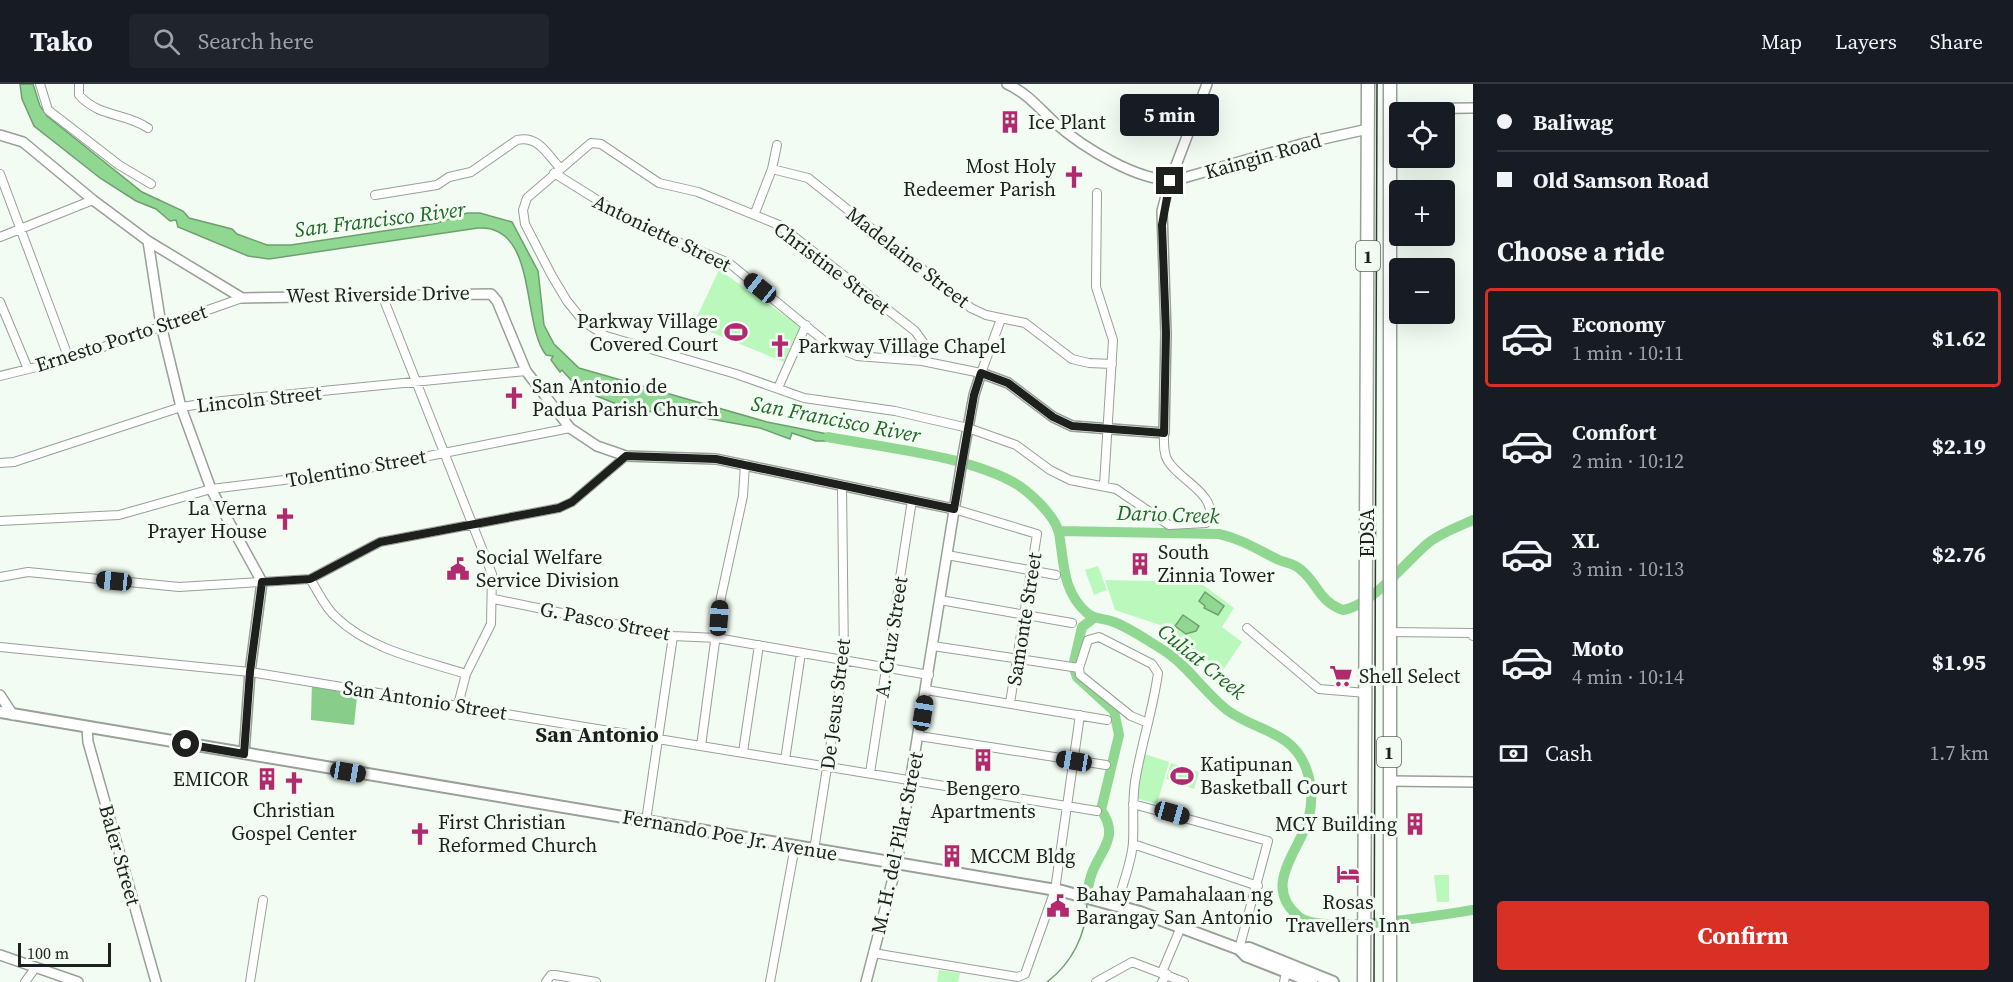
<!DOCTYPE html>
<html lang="en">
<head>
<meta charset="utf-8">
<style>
  body { margin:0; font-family:"Source Serif 4",serif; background:#20242c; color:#f1f3f6; height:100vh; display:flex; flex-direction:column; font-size:22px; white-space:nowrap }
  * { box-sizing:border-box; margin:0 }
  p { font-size:20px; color:#9ea1a6 }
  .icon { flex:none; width:33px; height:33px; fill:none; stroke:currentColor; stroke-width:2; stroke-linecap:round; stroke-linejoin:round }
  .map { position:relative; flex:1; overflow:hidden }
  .details { display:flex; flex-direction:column; background:#171b24; width:540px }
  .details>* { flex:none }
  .guide { display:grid; align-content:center; height:132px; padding:0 24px; background:#171b24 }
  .buttons { position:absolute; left:1389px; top:18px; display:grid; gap:12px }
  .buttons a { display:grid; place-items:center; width:66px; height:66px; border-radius:6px; background:#171b24; box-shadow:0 6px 24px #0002; font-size:30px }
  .scale { position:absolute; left:18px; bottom:15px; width:93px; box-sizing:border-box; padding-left:6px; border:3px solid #1d201d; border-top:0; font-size:16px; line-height:21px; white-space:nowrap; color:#1d201d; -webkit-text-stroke:4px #f2fcf2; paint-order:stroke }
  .end { position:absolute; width:27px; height:27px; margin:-14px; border:8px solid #1d201d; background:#fff; box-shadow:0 0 0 3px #fff }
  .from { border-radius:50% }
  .bubble { position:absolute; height:42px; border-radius:6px; background:#171b24; box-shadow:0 6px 24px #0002; font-size:20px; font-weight:700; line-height:42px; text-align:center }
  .car { position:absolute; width:18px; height:36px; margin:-18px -9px; border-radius:8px; box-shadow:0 0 4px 2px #0007; background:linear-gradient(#222 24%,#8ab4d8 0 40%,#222 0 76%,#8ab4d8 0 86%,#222 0) }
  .guide b { display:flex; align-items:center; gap:21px; height:57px; font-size:22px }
  .guide b+b { border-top:2px solid #363941 }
  .guide i { width:15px; height:15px; background:#f1f3f6 }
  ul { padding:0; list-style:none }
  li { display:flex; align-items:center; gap:18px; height:99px; margin:0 12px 9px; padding:0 12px; border:3px solid transparent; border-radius:6px }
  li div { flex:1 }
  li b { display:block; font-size:22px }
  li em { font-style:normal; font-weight:700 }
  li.current { border-color:#d93025 }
  li>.icon { width:54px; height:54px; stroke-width:1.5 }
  h2 { padding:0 24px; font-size:27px; line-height:72px }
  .pay { display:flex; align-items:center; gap:15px; height:66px; padding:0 24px; font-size:22px }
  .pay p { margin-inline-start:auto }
  .cta { display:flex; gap:12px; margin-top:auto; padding:12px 24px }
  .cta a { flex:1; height:69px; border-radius:6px; background:#d93025; color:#fff; font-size:24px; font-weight:700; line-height:69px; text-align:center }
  header { display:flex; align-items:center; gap:36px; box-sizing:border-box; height:84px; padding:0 30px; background:#171b24; border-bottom:2px solid #363941 }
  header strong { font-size:28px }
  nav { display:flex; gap:33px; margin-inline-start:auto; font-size:21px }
  .search { width:420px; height:54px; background:#20242c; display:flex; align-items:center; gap:15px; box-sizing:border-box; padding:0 21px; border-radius:6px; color:#9ea1a6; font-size:22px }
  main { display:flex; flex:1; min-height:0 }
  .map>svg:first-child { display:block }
  .green { fill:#bbf8bc }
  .forest { fill:#88ce8a }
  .water { fill:#90d792; stroke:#6ea06f; stroke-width:1.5 }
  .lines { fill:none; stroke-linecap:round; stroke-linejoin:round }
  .stream { stroke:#6ea06f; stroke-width:1.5 }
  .river { stroke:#90d792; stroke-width:10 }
  .minor-casing { stroke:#98a097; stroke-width:10 }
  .tertiary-casing { stroke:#98a097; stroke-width:12 }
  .secondary-casing { stroke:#98a097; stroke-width:14 }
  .trunk-casing { stroke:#98a097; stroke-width:15 }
  .minor { stroke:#fff; stroke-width:8 }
  .tertiary { stroke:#fff; stroke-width:9 }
  .secondary { stroke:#fff; stroke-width:10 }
  .trunk { stroke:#fff; stroke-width:12 }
  .tram { stroke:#333633; stroke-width:1.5 }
  .route { stroke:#1d201d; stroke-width:8 }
  .labels { text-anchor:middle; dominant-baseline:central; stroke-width:6; stroke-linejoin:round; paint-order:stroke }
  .shield { fill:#f2fcf2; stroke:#5d625d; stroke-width:1.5 }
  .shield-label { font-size:18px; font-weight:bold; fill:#1d201d }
  .poi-label { font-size:20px; fill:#1d201d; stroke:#f2fcf2; text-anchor:start }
  .street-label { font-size:20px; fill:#1d201d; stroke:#f2fcf2 }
  .water-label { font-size:21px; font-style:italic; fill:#1f6627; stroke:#f2fcf2 }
  .quarter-label { font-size:22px; font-weight:bold; fill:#1d201d; stroke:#f2fcf2 }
</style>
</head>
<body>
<header>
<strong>Tako</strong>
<div class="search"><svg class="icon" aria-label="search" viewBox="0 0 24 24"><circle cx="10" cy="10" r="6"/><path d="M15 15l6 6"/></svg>Search here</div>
<nav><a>Map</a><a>Layers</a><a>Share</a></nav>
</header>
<main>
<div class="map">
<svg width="1473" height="898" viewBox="0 0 1473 898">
  <rect width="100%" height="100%" fill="#f2fcf2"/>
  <!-- green -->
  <path class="green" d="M719,186L800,242L784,278L693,241Z
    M1098,482L1107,506L1094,511L1085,486Z
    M1105,496L1199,498L1234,524L1222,543L1242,558L1221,589L1166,543L1115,526Z
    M1145,670L1169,678L1157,720L1135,714Z
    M1171,679L1199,688L1194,705L1166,695Z
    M1434,791H1449V818H1437Z
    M939,886L960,889L958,898H937Z"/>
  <!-- forest -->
  <path class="forest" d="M312,597L358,604L354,641L311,636Z"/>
  <!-- water -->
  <path class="water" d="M20,0H33L40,22L47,32L142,108L183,127L189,134L232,145L237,150L267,161H291L437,139L467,129H480L512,138L538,187L544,241L554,260L579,284L767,338L843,353L841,357H816L792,349L790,355L760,344L705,334L629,325L579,305L562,286L560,288L551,276L553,272L546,271C521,240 538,140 478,144L269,175L248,172L178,143L176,136L170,137L156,125L136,117L100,94L34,42L22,15Z
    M1205,508L1224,522L1218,531L1204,524L1205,522L1199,517Z
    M1183,531L1199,542L1196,547L1186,550L1175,542Z"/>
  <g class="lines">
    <!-- stream -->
    <path class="stream" d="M1047,898C1072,879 1086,851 1087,820"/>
    <!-- river -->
    <path class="river" d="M828,353C885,364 961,371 1011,397C1027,405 1055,431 1059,449C1064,478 1062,507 1087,529C1095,536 1104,534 1114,538C1130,544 1145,555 1160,564C1186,579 1203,607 1227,626C1257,648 1291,646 1306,684C1312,700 1313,719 1308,736C1299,767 1262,802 1298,832C1321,852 1440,831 1473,826
      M1059,447L1219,450C1242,455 1258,466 1279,476C1286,479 1295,480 1300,485C1318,499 1318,517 1343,526C1371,522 1406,478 1427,460C1440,449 1458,443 1473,436
      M1086,813C1088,805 1089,797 1092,789C1101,765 1120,753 1101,726L1119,651L1114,627L1077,593L1073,582L1082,543L1094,534"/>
    <!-- minor casing -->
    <g class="minor-casing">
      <path id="minor" d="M40,0L48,26L119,81L151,100
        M79,0V11C100,34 124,28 148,44
        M772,85L808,94L971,224L986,231L1025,239L1072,275L1089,279L1112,280
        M554,89L639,142L729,179L828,260L857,272L922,277L981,289L1001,235
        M0,90L69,275
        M1097,109L1096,203L1113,256L1104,401
        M375,111L437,101L449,93L471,88L517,56C538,51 547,70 560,84
        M755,129L772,85L777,61
        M0,153L93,116
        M382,211L492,490L491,540L466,590L458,621
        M0,218L28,285
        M922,277L923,258L915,247L779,141L698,108L659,99L601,60L591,59L527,114L523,126L525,140L552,192L567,217L584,238L606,252L736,290L804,314L895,327L968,344L1016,361L1050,386L1070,396L1116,405L1169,441L1206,439L1210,436C1216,409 1179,396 1168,377C1163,369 1164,359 1164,349
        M0,292L69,275L242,214
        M778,304L806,241
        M0,379L14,378L181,323L222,317L526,287
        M954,425L1037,450L1010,619
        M0,437L119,431L211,405L348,388L570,344
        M947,471L1056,491
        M0,493L28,488L179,503L310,495L380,458L559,424L572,418L626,372
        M310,495C318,507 325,524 336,533C370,566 422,576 466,590
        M494,515L673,552L717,554L929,591
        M940,516L1072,539
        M1247,544L1319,605L1366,609
        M1389,548L1473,549V552
        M933,562L1079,584
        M0,563L250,588L1097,727
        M926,606L1107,636
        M919,652L1106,681
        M701,662L721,513L743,412L745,380
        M743,668L759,561
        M785,676L801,569
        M870,689L912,416
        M1133,720L1268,757L1239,865
        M646,737L673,552
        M1133,760L1258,802
        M814,766L844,576L842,401
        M1117,821C1122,801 1132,778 1133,758C1134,738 1132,718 1135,698C1141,661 1153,626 1158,589L1152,580L1099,553L1088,556L1079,584L1080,591L1131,632L1148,639
        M873,869L1018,893L1025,890L1055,806L1080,631
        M1162,888L1181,843
        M25,898L36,883
        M250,898L263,816
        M546,898L551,891H555L596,898
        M770,898L795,762
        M1096,898L1132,878L1184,898
        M1162,898L1167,890
        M1284,898L1286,888"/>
    </g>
    <!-- tertiary casing -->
    <g class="tertiary-casing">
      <path id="tertiary" d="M1007,0C1027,9 1039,24 1054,38C1081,62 1143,102 1180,95L1305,59L1368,45
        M1389,25L1473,24
        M0,51L23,58L93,116L148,157L242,214L491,210L497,217L526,287L570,344L597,362L626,372L716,375L954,425
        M148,157L161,241L181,323L211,405L262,498L250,588L244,670
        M0,611L13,631
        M87,643L88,658L156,898
        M1389,697L1473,698
        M0,871L78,898
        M866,898L897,779L963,371L974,311L981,289L1008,299L1053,333L1072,342L1164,349L1166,249L1162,127L1170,97L1207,0"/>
    </g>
    <!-- secondary casing -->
    <g class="secondary-casing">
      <path id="secondary" d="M0,628L1062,807L1140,828L1239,865L1246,872L1312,898
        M1239,865L1249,864L1333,898"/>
    </g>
    <!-- trunk casing -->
    <g class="trunk-casing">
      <path id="trunk" d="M1364,898L1368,0
        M1390,898V0"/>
    </g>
    <!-- minor -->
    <use href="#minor" class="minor"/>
    <!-- tertiary -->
    <use href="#tertiary" class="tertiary"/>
    <!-- secondary -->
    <use href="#secondary" class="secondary"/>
    <!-- trunk -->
    <use href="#trunk" class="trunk"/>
    <!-- tram -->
    <path class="tram" d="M1374,898L1377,0"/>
  </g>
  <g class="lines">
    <!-- route -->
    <path class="route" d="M186,660L244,670L250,588L262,498L310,495L380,458L559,424L572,418L626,372L716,375L954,425L974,311L981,289L1008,299L1053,333L1072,342L1164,349L1166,249L1162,141L1170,97"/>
  </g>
  <!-- icons -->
  <defs>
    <g id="building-bare" transform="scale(1.8)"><path d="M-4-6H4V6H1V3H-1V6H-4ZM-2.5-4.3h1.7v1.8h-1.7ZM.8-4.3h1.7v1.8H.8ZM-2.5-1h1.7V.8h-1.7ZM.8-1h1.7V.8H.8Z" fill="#b12a6e" stroke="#f2fcf2" stroke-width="2.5" paint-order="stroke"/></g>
    <g id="church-bare" transform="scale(1.8)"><path d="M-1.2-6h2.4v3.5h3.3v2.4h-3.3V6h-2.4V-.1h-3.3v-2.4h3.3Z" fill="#b12a6e" stroke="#f2fcf2" stroke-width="2.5" paint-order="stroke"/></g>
    <g id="stadium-bare" transform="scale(1.8)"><path d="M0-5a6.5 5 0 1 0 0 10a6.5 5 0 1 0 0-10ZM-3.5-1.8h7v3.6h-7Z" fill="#b12a6e" stroke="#f2fcf2" stroke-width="2.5" paint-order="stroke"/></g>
    <g id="civic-bare" transform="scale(1.8)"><path d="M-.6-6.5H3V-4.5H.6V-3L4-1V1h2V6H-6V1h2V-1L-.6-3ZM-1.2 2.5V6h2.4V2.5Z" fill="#b12a6e" stroke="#f2fcf2" stroke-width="2.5" paint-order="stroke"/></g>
    <g id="supermarket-bare" transform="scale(1.8)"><path d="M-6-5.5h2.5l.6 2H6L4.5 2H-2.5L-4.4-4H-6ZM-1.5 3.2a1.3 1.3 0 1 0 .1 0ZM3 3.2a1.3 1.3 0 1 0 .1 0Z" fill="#b12a6e" stroke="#f2fcf2" stroke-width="2.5" paint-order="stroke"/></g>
    <g id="hotel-bare" transform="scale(1.8)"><path d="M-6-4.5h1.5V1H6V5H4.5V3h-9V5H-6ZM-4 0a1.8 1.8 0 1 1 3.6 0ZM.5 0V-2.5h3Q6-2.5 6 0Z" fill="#b12a6e" stroke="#f2fcf2" stroke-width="2.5" paint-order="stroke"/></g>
  </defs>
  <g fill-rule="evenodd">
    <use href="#building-bare" x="1010" y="38"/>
    <use href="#church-bare" x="1074" y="93"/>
    <use href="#stadium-bare" x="736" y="248"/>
    <use href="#church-bare" x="780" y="262"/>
    <use href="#church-bare" x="514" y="314"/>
    <use href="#church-bare" x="285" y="435"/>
    <use href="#building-bare" x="1140" y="480"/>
    <use href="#civic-bare" x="458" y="485"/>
    <use href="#supermarket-bare" x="1341" y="592"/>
    <use href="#building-bare" x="983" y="676"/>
    <use href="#stadium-bare" x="1182" y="692"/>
    <use href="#building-bare" x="267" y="695"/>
    <use href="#church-bare" x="294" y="699"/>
    <use href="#building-bare" x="1415" y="740"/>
    <use href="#church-bare" x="420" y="750"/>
    <use href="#building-bare" x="952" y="772"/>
    <use href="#hotel-bare" x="1348" y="790"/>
    <use href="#civic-bare" x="1058" y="822"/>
  </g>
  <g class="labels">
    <!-- shield labels -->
    <g class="shield">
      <rect x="1356" y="157" width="24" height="30" rx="4.5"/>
      <rect x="1377" y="653" width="24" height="30" rx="4.5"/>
    </g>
    <g class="shield-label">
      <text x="1368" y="172">1</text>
      <text x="1389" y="668">1</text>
    </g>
    <!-- poi labels -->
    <g class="poi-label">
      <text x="1028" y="38">Ice Plant</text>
      <text x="1056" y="82" text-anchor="end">Most Holy<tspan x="1056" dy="23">Redeemer Parish</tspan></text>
      <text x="718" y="237" text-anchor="end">Parkway Village<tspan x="718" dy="23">Covered Court</tspan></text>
      <text x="798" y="262">Parkway Village Chapel</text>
      <text x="532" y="302">San Antonio de<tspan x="532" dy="23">Padua Parish Church</tspan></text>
      <text x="267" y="424" text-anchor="end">La Verna<tspan x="267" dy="23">Prayer House</tspan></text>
      <text x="1158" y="468">South<tspan x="1158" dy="23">Zinnia Tower</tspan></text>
      <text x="476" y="473">Social Welfare<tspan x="476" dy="23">Service Division</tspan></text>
      <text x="1359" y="592">Shell Select</text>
      <text x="1200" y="680">Katipunan<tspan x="1200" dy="23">Basketball Court</tspan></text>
      <text x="249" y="695" text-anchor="end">EMICOR</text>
      <text x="983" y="704" text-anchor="middle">Bengero<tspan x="983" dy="23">Apartments</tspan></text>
      <text x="294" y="726" text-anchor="middle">Christian<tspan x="294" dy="23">Gospel Center</tspan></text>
      <text x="438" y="738">First Christian<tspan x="438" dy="23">Reformed Church</tspan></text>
      <text x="1397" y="740" text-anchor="end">MCY Building</text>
      <text x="970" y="772">MCCM Bldg</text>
      <text x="1076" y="810">Bahay Pamahalaan ng<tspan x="1076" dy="23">Barangay San Antonio</tspan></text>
      <text x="1348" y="818" text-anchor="middle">Rosas<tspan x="1348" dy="23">Travellers Inn</tspan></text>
    </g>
    <!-- street labels -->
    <g class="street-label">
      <text transform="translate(1263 72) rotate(-16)">Kaingin Road</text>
      <text transform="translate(662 149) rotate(26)">Antoniette Street</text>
      <text transform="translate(908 173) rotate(38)">Madelaine Street</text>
      <text transform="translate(832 184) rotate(37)">Christine Street</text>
      <text transform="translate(378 210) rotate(-1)">West Riverside Drive</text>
      <text transform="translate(121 254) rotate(-18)">Ernesto Porto Street</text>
      <text transform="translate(259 315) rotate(-6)">Lincoln Street</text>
      <text transform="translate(356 384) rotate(-10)">Tolentino Street</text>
      <text transform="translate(1367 449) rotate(-90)">EDSA</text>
      <text transform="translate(1024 535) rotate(-81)">Samonte Street</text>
      <text transform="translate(605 537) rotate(11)">G. Pasco Street</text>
      <text transform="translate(891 553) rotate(-81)">A. Cruz Street</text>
      <text transform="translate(425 616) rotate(9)">San Antonio Street</text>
      <text transform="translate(835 620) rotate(-83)">De Jesus Street</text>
      <text transform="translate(730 751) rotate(10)">Fernando Poe Jr. Avenue</text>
      <text transform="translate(897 759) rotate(-78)">M. H. del Pilar Street</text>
      <text transform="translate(120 771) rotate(74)">Baler Street</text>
    </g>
    <!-- water labels -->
    <g class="water-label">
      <text transform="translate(380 135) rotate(-7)">San Francisco River</text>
      <text transform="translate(836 335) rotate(11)">San Francisco River</text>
      <text transform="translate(1168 430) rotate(2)">Dario Creek</text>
      <text transform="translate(1202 577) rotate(39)">Culiat Creek</text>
    </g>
    <!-- quarter labels -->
    <g class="quarter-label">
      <text x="597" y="650">San Antonio</text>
    </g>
  </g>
</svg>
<div class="buttons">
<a><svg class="icon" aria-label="locate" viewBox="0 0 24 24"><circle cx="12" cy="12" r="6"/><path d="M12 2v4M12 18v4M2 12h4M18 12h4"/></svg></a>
<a>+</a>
<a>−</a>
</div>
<div class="scale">100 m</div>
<i class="end from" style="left:186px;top:660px"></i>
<i class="end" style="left:1170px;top:97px"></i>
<div class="bubble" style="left:1120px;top:10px;width:99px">5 min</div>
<i class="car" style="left:760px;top:204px;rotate:309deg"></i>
<i class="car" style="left:114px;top:497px;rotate:276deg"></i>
<i class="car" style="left:719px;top:534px;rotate:4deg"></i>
<i class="car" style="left:923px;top:629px;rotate:9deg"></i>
<i class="car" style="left:1074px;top:677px;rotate:279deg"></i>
<i class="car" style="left:348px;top:688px;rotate:99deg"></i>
<i class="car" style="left:1172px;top:729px;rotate:106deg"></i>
</div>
<section class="details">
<div class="guide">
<b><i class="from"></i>Baliwag</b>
<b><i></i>Old Samson Road</b>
</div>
<h2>Choose a ride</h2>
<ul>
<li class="current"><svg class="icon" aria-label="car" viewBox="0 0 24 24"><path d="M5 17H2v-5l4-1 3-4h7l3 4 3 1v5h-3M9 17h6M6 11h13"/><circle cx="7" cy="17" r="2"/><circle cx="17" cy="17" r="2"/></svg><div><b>Economy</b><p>1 min · 10:11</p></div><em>$1.62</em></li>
<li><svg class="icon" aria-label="car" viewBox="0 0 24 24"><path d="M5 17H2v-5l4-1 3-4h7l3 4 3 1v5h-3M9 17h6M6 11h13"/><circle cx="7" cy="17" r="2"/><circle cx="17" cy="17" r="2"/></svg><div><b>Comfort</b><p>2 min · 10:12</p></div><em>$2.19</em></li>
<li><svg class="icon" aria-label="car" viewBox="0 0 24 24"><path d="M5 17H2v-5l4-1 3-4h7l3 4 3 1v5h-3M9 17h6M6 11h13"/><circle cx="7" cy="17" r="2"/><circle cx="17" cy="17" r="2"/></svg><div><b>XL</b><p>3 min · 10:13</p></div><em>$2.76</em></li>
<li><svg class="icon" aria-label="car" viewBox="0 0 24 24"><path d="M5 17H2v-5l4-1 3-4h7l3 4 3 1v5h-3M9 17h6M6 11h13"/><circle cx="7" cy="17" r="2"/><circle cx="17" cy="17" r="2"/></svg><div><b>Moto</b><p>4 min · 10:14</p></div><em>$1.95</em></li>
</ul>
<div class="pay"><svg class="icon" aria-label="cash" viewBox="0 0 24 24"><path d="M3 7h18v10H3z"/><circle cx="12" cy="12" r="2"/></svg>Cash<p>1.7 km</p></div>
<div class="cta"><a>Confirm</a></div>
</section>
</main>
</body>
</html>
